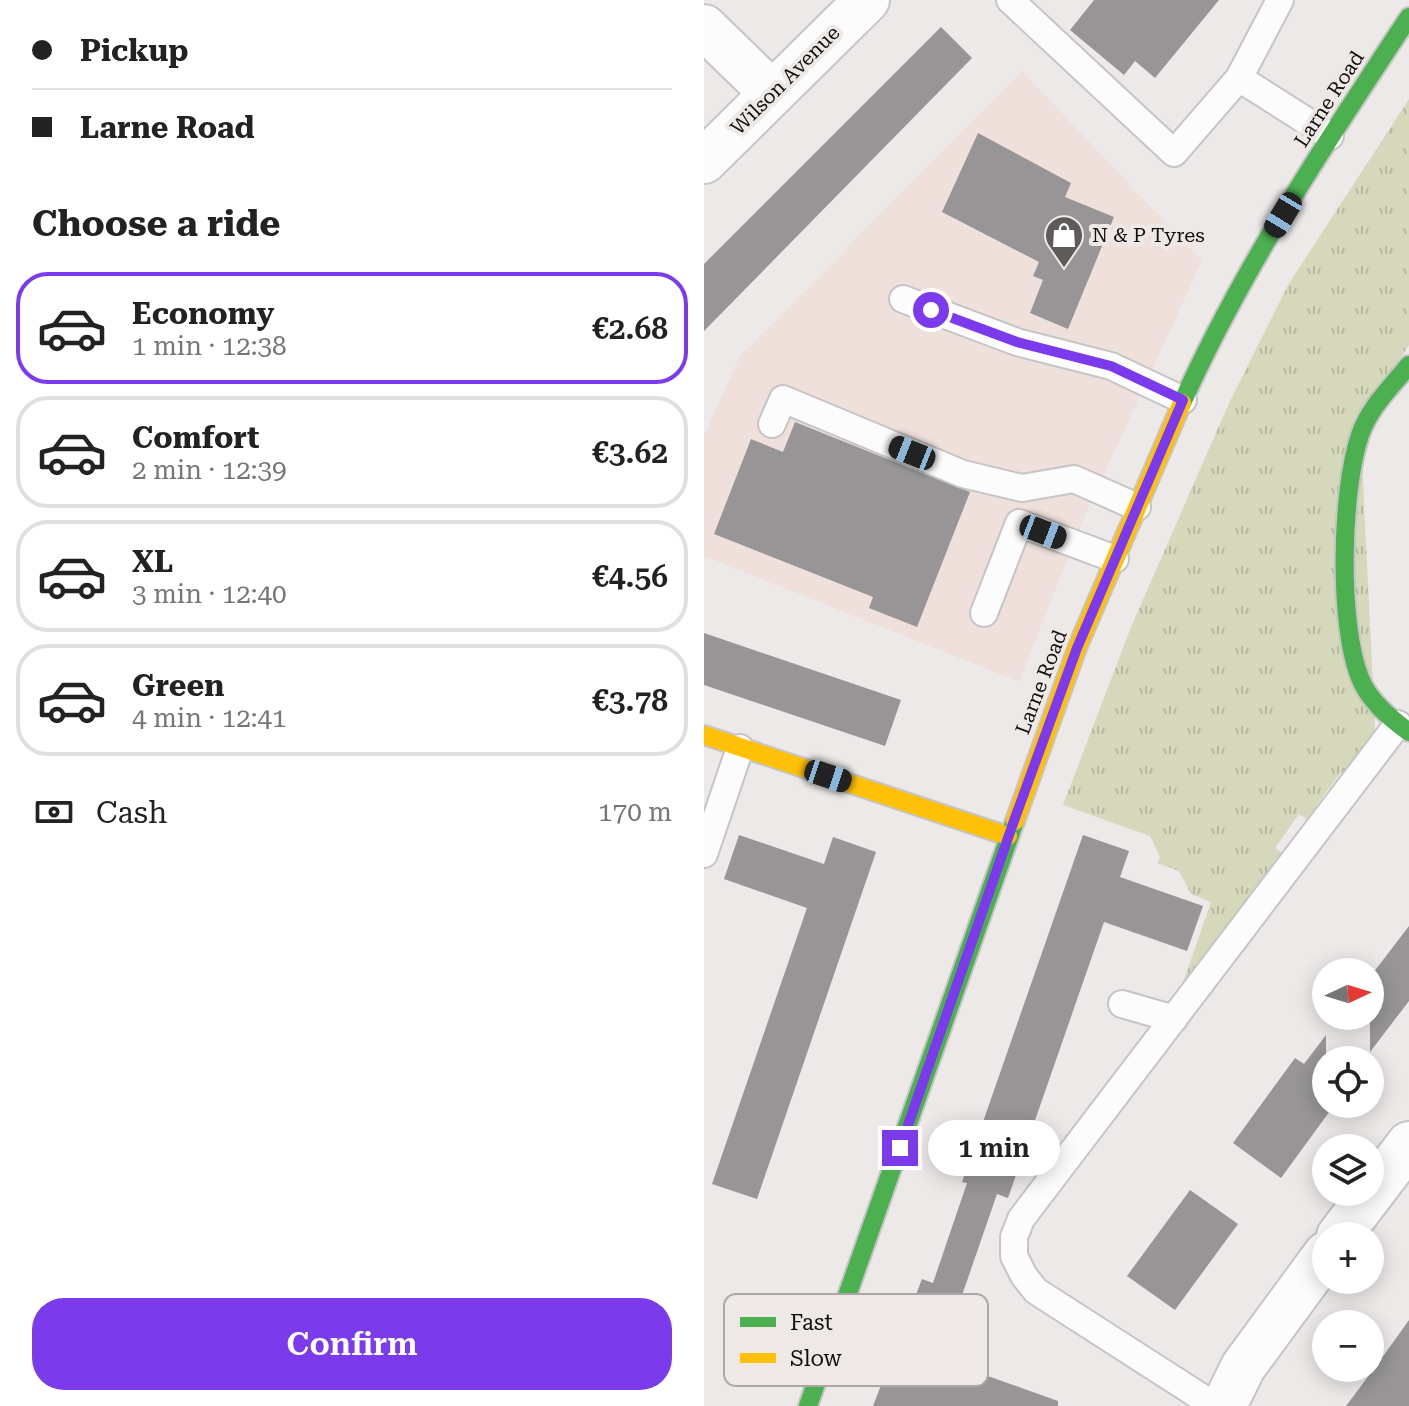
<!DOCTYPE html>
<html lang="en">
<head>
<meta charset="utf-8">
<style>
  body { margin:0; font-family:"Roboto Serif",serif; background:#f6f6f6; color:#222; height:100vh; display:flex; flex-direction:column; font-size:30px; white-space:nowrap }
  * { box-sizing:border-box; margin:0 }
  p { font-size:26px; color:#767676 }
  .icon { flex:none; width:44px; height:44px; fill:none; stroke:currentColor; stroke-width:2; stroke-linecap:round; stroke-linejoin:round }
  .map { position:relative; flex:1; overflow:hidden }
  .details { display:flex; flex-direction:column; background:#fff; width:704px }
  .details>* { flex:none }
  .banner { display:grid; align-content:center; height:176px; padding:0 32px; background:#fff }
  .needle { width:52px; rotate:86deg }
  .controls { position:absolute; left:608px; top:958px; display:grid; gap:16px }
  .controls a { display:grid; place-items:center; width:72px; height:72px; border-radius:50%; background:#fff; box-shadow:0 4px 20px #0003; font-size:40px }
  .end { position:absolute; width:36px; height:36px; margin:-18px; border:10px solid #7c3aed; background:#fff; box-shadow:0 0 0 4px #fff }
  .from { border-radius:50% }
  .bubble { position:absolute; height:56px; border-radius:28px; background:#fff; box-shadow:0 4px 20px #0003; font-size:26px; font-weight:600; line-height:56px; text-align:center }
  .car { position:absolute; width:24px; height:48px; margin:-24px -12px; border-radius:10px; box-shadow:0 0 6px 2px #0007; background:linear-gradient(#222 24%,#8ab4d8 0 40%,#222 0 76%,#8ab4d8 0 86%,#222 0) }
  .banner b { display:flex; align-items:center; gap:28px; height:76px; font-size:30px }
  .banner b+b { border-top:2px solid #e0e0e0 }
  .banner i { width:20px; height:20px; background:#222 }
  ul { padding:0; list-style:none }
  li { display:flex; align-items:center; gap:24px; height:112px; margin:0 16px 12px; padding:0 16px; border:4px solid #e0e0e0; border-radius:32px }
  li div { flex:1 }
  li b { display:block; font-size:30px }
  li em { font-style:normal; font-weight:600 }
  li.on { border-color:#7c3aed }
  li>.icon { width:72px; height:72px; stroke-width:1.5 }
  h2 { padding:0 32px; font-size:36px; line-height:96px }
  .pay { display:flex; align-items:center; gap:20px; height:88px; padding:0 32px; font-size:30px }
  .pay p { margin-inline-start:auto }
  .primary-button { display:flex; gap:16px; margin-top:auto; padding:16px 32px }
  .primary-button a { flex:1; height:92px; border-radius:32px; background:#7c3aed; color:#fff; font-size:32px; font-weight:600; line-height:92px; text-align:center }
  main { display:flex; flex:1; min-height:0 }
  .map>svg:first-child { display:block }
  .commercial { fill:#f0e0dc }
  .grass { fill:url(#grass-tufts) }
  .building { fill:#979595 }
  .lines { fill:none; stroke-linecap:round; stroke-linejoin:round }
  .lane-casing { stroke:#c6c4c4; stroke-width:30 }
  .street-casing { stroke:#c6c4c4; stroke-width:48 }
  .fast-casing { stroke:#c6c4c4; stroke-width:22 }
  .slow-casing { stroke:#c6c4c4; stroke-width:22 }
  .lane { stroke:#fcfcfc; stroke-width:26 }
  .street { stroke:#fcfcfc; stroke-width:44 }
  .fast { stroke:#4caf50; stroke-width:18 }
  .slow { stroke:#ffc107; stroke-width:18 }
  .route { stroke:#7c3aed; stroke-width:10 }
  .labels { text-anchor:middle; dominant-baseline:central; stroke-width:8; stroke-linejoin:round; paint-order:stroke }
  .street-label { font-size:20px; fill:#12100f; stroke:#eee8e6 }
  .poi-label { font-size:20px; fill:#12100f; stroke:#eee8e6; text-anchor:start }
  .key { fill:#eee8e6; stroke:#aca7a6; stroke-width:2 }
  .key-label { font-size:22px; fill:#12100f }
</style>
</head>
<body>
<main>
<section class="details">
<div class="banner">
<b><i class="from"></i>Pickup</b>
<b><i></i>Larne Road</b>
</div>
<h2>Choose a ride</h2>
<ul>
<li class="on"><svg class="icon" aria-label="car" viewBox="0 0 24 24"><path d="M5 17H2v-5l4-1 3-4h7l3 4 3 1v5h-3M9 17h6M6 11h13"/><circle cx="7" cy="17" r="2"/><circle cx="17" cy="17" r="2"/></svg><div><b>Economy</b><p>1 min · 12:38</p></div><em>€2.68</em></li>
<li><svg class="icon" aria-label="car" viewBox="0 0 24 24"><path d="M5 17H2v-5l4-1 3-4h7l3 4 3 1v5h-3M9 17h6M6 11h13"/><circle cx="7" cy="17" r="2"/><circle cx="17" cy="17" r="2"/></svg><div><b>Comfort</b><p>2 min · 12:39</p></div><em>€3.62</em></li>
<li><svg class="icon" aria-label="car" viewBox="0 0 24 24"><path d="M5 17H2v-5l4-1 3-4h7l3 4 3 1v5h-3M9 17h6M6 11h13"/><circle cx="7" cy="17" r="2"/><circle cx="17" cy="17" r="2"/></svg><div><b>XL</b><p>3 min · 12:40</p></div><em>€4.56</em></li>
<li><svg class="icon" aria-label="car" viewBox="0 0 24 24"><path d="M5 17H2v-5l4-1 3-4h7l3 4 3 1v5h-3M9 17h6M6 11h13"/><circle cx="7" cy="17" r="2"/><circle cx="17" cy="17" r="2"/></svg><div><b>Green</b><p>4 min · 12:41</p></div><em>€3.78</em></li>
</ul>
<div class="pay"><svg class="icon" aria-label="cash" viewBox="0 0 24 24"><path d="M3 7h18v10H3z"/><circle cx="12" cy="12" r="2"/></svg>Cash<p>170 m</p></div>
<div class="primary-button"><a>Confirm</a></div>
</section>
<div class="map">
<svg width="705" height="1406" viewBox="0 0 705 1406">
  <defs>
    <pattern id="grass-tufts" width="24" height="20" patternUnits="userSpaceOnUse" patternTransform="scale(2)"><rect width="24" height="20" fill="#d5d8ba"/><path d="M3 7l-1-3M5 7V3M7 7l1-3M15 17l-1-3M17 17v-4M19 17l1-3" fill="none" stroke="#b6b89f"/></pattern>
  </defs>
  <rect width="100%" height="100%" fill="#ece9e8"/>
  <!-- commercial -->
  <path class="commercial" d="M318,71L498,261L379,520L315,682L0,556V436L36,356Z"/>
  <!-- grass -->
  <path class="grass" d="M705,99V345L656,420L671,728L667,748L646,778L637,772L614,803L623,810L613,826L595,814L571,848L586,858L486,988L479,983L507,902L487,894L475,871L453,863L456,857L446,836L359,805L427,627L526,401L584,285Z"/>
  <!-- building -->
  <path class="building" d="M390,0H515L451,78L431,61L420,75L366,30Z
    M237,27L268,58L0,331V264Z
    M274,133L367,183L361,197L410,217L364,329L326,313L339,280L329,276L335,262L238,212Z
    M91,422L266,492L213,627L165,608L169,597L10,534L47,439L79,452Z
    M0,633L197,700L181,746L0,685Z
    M35,835L120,864L129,837L172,852L53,1199L8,1184L103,908L20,879Z
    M379,835L425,851L416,877L499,906L483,951L400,922L304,1198L293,1194L236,1359L354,1401V1406H169L218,1279L229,1283L263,1183L258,1182Z
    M705,926V1001L666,1052V977Z
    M622,1035V1104H631L577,1178L529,1143L591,1058L600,1064Z
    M486,1190L534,1224L471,1310L423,1276Z
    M705,1320V1406H642L675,1362Z"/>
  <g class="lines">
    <!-- lane casing -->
    <g class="lane-casing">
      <path id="lane" d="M306,0L470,153L535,78L576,0
        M535,78L626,136
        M199,299L313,342L407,366L479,400
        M68,424L79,399L259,474L318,488L370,479L433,507
        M280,613L315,523L411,559
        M0,854L36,748
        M418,1004L470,1019
        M511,1406L332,1291L320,1276L310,1256V1237L317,1219L694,724"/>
    </g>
    <!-- street casing -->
    <g class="street-casing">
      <path id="street" d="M0,27L68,93
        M0,161L163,0
        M635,1236L705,1144
        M520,1406L539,1367L622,1254"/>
    </g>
    <!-- fast casing -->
    <g class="fast-casing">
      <path id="fast" d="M705,365C687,387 665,408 656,435C637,491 634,623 656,678C665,701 686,718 705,732
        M478,403C539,267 623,141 705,17
        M104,1406L311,821"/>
    </g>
    <!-- slow casing -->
    <g class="slow-casing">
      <path id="slow" d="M0,735L304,836
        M311,821L373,648L478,403"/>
    </g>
    <!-- lane -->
    <use href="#lane" class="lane"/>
    <!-- street -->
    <use href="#street" class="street"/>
    <!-- fast -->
    <use href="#fast" class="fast"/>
    <!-- slow -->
    <use href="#slow" class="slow"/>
  </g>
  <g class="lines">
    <!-- route -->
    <path class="route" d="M196,1148L311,818L373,648L479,400L407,366L313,342L227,310"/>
  </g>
  <!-- icons -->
  <defs>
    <g id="shop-pin" transform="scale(2)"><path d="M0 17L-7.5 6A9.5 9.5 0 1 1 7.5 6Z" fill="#5e5c5b" stroke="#eee8e6"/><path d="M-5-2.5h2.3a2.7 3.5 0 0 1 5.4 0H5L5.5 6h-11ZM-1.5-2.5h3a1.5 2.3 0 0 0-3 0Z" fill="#fff"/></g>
  </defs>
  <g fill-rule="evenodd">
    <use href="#shop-pin" x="360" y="235"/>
  </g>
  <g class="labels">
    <!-- street labels -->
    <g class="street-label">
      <text transform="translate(81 80) rotate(-45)">Wilson Avenue</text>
      <text transform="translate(625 99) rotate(-57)">Larne Road</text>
      <text transform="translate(337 682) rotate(-69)">Larne Road</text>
    </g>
    <!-- poi labels -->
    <g class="poi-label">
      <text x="388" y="235">N &amp; P Tyres</text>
    </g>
  </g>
  <!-- legend -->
  <rect x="20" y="1294" width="264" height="92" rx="12" class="key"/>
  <rect x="36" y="1317" width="36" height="10" fill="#4caf50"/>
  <rect x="36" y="1353" width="36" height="10" fill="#ffc107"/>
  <g class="key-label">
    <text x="86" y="1330">Fast</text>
    <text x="86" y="1366">Slow</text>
  </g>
</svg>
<div class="controls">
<a><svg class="needle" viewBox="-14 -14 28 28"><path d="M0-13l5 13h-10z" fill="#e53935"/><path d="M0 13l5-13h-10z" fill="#767676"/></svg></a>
<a><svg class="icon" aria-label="locate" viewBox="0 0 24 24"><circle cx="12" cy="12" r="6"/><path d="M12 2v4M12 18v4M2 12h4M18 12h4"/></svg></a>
<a><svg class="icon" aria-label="layers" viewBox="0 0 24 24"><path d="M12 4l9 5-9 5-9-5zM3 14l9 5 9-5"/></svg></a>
<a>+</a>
<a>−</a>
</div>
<i class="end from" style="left:227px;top:310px"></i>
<i class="end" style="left:196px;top:1148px"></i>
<div class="bubble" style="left:224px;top:1120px;width:132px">1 min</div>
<i class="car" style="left:579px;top:215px;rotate:211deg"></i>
<i class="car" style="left:208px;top:453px;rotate:292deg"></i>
<i class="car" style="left:339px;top:532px;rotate:111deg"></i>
<i class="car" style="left:124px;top:776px;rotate:108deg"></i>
</div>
</main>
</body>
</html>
